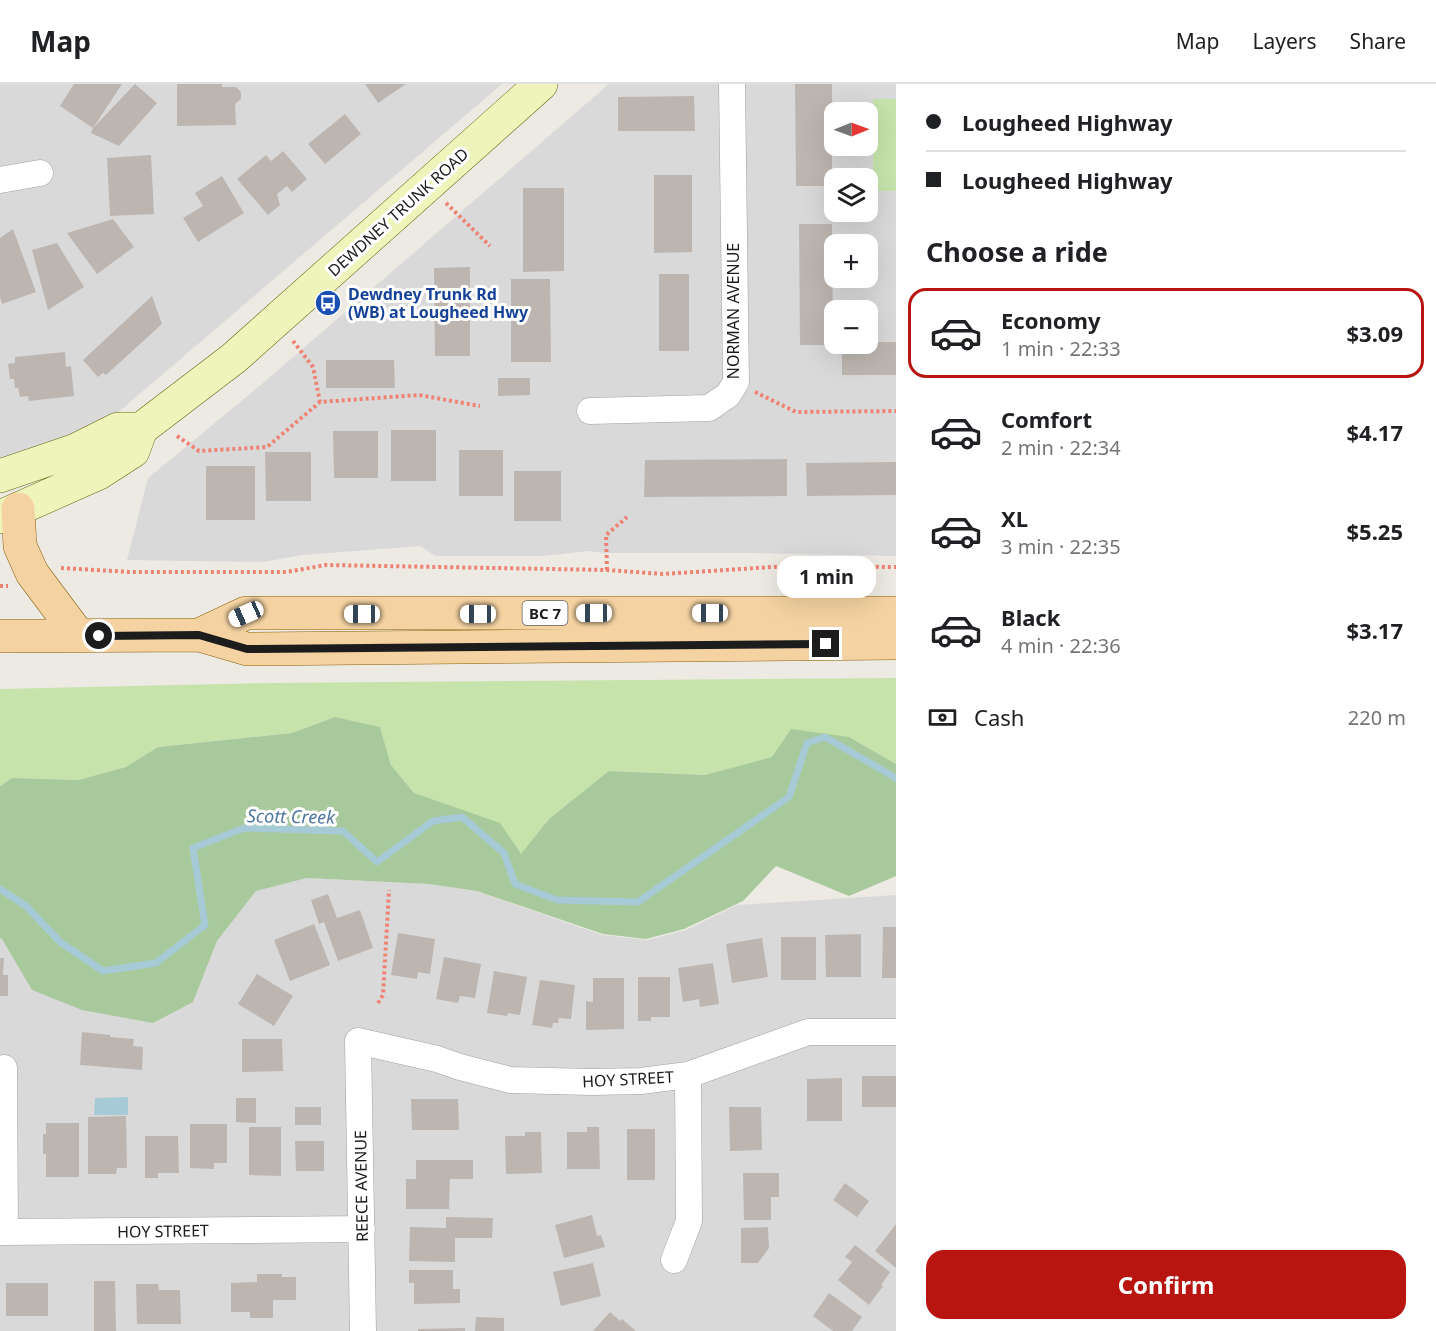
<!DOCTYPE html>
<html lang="en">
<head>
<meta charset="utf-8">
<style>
  body { margin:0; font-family:"Noto Sans",sans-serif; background:#f6f6f6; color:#202124; height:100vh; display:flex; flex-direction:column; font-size:22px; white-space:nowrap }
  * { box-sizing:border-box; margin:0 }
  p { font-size:20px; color:#757577 }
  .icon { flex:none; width:33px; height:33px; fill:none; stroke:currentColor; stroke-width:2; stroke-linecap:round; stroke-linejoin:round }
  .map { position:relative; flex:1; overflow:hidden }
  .panel { display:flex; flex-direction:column; background:#fff; width:540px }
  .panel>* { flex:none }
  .hud { display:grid; align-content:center; height:132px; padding:0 30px; background:#fff }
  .needle { width:39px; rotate:89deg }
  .buttons { position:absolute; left:824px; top:18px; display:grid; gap:12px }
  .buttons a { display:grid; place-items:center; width:54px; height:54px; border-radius:12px; background:#fff; box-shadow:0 6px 24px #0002; font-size:30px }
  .end { position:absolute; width:27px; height:27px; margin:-14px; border:8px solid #1c1c1c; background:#fff; box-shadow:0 0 0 3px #fff }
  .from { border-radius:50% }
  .bubble { position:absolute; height:42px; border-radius:18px; background:#fff; box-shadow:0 6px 24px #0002; font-size:20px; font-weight:700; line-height:42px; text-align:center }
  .car { position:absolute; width:18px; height:36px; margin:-18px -9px; border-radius:8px; box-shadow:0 0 4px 2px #0007; background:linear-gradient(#fff 24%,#345 0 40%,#fff 0 76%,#345 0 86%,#fff 0) }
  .hud b { display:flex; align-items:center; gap:21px; height:57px; font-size:22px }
  .hud b+b { border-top:2px solid #e0e0e0 }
  .hud i { width:15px; height:15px; background:#202124 }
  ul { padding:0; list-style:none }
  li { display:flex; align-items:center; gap:18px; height:90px; margin:0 12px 9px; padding:0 18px; border:3px solid transparent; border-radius:18px }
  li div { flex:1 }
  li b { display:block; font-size:22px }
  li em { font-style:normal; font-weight:700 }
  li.active { border-color:#b81510 }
  li>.icon { width:54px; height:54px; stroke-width:1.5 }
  h2 { padding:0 30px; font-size:27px; line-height:72px }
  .pay { display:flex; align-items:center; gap:15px; height:66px; padding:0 30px; font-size:22px }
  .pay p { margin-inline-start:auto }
  .action { display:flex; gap:12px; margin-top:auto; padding:12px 30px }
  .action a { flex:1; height:69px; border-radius:18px; background:#b81510; color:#fff; font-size:24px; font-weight:700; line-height:69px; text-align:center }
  header { display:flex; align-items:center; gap:36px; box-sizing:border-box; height:84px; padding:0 30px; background:#fff; border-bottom:2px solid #e0e0e0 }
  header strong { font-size:28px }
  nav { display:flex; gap:33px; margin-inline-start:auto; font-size:21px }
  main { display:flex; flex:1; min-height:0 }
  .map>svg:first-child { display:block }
  .residential { fill:#dad9d9; fill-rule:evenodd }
  .grass { fill:#c6e3ac }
  .forest { fill:#a7c99b }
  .water { fill:#a6cbd7 }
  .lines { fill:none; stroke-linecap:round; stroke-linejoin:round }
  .stream { stroke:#a6cbd7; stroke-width:7 }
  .building { fill:#bdb6b0 }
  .minor-casing { stroke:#a0a0a0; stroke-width:27 }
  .secondary-casing { stroke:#5d690e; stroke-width:34 }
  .primary-casing { stroke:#88620c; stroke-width:34 }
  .path { stroke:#ee8373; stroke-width:4; stroke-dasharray:3 3; stroke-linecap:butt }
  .minor { stroke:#fff; stroke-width:26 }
  .secondary { stroke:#eff4ba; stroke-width:33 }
  .primary { stroke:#f4d2a1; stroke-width:33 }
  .route { stroke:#1c1c1c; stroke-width:8 }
  .labels { text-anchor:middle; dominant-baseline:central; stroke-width:6; stroke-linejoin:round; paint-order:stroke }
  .shield { fill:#fff; stroke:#606060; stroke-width:1.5 }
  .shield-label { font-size:15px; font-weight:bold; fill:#1c1c1c }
  .street-label { font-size:16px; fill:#1c1c1c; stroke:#fff }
  .transit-label { font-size:16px; font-weight:bold; fill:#164399; stroke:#fff; text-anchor:start }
  .water-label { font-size:18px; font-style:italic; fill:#5178a3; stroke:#fff }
</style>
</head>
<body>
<header>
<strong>Map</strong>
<nav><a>Map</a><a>Layers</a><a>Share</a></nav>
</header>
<main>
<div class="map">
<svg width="896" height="1247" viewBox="0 0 896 1247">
  <rect width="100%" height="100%" fill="#edeae3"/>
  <!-- residential -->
  <path class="residential" d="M0,0H502L108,337L0,377Z
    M609,0H896V472L749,469H605L588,467L543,472H435L421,462L302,471L264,478L127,476L148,394L262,300ZM834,28H867V62H834ZM834,94H867V128H834ZM834,160H867V194H834ZM834,226H867V260H834Z
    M307,794L429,800L477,807L602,851L648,856L686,846L737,821L896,811V1247H0V854L193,918L217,857L256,807Z"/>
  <!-- grass -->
  <path class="grass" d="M873,15H896V107H873Z
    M896,594V680L849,653L705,691L610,687L549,735L521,771L414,709L391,681L380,643L335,633L292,649L158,663L126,683L78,696L12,694L0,702V605L272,599Z"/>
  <!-- forest -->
  <path class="forest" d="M335,633L380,643L391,681L414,709L500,739L521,770L549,735L609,687L705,691L772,673L791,645L849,653L896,680V792L849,812L776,782L743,817L684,845L646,855L603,850L477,807L429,800L307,794L256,807L217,857L193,918L153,939L82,926L32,906L2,855L0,854V702L12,694L78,696L126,683L158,663L292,649Z"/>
  <!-- water -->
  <path class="water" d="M128,1013V1031H94L95,1014Z"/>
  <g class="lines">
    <!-- stream -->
    <path class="stream" d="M0,805L26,822L60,858L103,887L156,879L205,841L193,764L244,744L343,747L377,778L433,737L462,733L504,769L515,800L557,816L638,818L789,713L807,659L825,653L896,694"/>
  </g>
  <!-- building -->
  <path class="building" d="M74,0H122L93,44L60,22Z
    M135,0L157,19L119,62L91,49L93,44Z
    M177,0H222V3H236L241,8V15L235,20L236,41L177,42Z
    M365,0H406L378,19Z
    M795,0H832V102H796Z
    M694,12L695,47H618V13Z
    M345,30L361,50L325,80L308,60Z
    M283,67L307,95L292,108L287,102L277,110L280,121L268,131L237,95L266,71L271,77Z
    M151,71L154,130L110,132L107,74Z
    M654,91H692V168L654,169Z
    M222,92L244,129L198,158L183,134L203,122L195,109Z
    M523,104H564V187L523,188Z
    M113,135L134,163L97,190L67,149Z
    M799,140H832L833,261H800Z
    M13,145L36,208L2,220L0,213V154Z
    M57,159L84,203L48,226L32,166Z
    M470,183V272H435L434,184Z
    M659,190H689V267H659Z
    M511,195H550L551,278H511Z
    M152,212L162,240L106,291L103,289L98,293L83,276Z
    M867,258H896V291H842V260H867Z
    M65,268L66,283L71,282L74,312L29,317L28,312L20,313L18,304H15L14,295H10L8,280L15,279V273Z
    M326,276H394L395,304H326Z
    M498,294H530V311L498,312Z
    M391,346H436V397H391Z
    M333,347H378V394H334Z
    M459,366H503V412H459Z
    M265,368H311V417H266Z
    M787,375V412L644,413L645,376Z
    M896,378V411L807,412L806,379Z
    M206,382H255V436H206Z
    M514,387H561V437H514Z
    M328,810L337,834L360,826L373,864L338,877L324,838L319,840L311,816Z
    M314,840L330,881L290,897L274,856Z
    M883,843H896V894H882Z
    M398,849L435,855L430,890L418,888L417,895L391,891Z
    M861,850V893H826L825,851Z
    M781,853H816V896H781Z
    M762,854L768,893L732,899L726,860Z
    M444,873L481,880L475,914L460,912L458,919L436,915Z
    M0,874H4L3,891H8V912H0Z
    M713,879L719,920L700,923L699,915L683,918L678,884Z
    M494,887L527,893L520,931L508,929L507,932L487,929Z
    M257,890L293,912L274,942L238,920Z
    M638,893H670V933H651V937H638Z
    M593,894H624V945L586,946V917L593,918Z
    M540,896L575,901L571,935L559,934L558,939H553L552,944L532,941Z
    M82,948L110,951V953L134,955L133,962L143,963L142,986L80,981Z
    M242,955H282L283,987L242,988Z
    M862,992H896V1023H862Z
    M842,994V1037H807V995Z
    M236,1014H256V1039L236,1038Z
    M411,1015H458L459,1046H412Z
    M295,1023H321V1041H295Z
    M729,1023H761L762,1066L730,1067Z
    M126,1032L127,1084H117L116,1090H88V1033Z
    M46,1039H79V1093H46V1070H43V1050H46Z
    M190,1040H227V1079H214V1085L190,1084Z
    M249,1043H281V1092L249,1091Z
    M587,1043H599L600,1085H567V1048H587Z
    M627,1045H655V1096H627Z
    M525,1048H541L542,1089L506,1090L505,1052H525Z
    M145,1052H178L179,1089H158V1094H145Z
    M295,1057H324V1087H296Z
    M416,1076H473V1095H450L449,1125H406V1095H416Z
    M743,1089H779V1113H771V1136H744Z
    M845,1099L869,1117L857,1133L833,1116Z
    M592,1131L597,1152L601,1151L605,1163L564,1174L555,1141Z
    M446,1133L493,1134L492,1154H455V1178L409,1177L410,1143L446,1144Z
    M896,1140V1184L875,1167Z
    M768,1143L769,1164L758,1179H741V1144Z
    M855,1161L890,1188L881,1201L883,1202L869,1221L838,1196L852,1178L845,1173Z
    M593,1179L601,1212L561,1222L553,1188Z
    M409,1186H453V1205H460V1219L414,1220V1199H409Z
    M257,1190H282V1193H296V1216H273V1234H250V1228H231V1199L257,1198Z
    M94,1197H115L116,1247H94Z
    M6,1199H48V1232H6Z
    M136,1200H158L159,1206H180L181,1240H137Z
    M829,1209L862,1233L852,1247H833L813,1232Z
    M610,1228L620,1237L622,1235L636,1247H593Z
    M476,1233L504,1234V1247H475Z
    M465,1244V1247H418V1245Z"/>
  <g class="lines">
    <!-- minor casing -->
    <g class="minor-casing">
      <path id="minor" d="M0,96L40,89
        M590,327L709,324L728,311L736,298L732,0
        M4,984L5,1148
        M0,1148L362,1145
        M674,1176L689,1137L688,991
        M363,1247L358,957L437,975L460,983L510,996L592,998L641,997L688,991L808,948H896"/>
    </g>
    <!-- secondary casing -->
    <g class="secondary-casing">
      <path id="secondary" d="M0,392L76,366L118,345H141
        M0,433L99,389L133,367L141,345L234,274L541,0"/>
    </g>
    <!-- primary casing -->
    <g class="primary-casing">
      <path id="primary" d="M18,425L20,462L32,489L79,552
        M199,551L246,529H896
        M0,552L199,551L247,565L896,559"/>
    </g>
    <!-- path -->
    <path class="path" d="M446,119L490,162
      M293,257L313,283L320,318
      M755,308L796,328L896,327
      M177,352L199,367L267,363L320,318L419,311L480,322
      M61,484L131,488H286L326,481L607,486L663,490L788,482L896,483
      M607,486L606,451L627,433
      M0,502H8
      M378,919L383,911L389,806"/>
    <!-- minor -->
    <use href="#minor" class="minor"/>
    <!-- secondary -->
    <use href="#secondary" class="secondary"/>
    <!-- primary -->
    <use href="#primary" class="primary"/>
  </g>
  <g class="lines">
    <!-- route -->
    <path class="route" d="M99,552L199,551L247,565L826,560"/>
  </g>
  <!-- icons -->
  <defs>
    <g id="bus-disc" transform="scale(1.35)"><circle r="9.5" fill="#1a4fb4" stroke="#fff"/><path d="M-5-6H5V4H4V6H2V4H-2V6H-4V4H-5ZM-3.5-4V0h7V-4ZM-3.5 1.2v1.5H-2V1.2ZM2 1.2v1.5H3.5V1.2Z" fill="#fff"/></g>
  </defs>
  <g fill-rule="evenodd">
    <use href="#bus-disc" x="328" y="219"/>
  </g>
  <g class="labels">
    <!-- shield labels -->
    <rect class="shield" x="522.5" y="517" width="45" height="24" rx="4.5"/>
    <g class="shield-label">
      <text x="545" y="529">BC 7</text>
    </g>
    <!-- street labels -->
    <g class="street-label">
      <text transform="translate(398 128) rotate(-42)">DEWDNEY TRUNK ROAD</text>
      <text transform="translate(733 227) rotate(-90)">NORMAN AVENUE</text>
      <text transform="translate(628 995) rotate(-3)">HOY STREET</text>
      <text transform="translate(361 1102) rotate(-91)">REECE AVENUE</text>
      <text transform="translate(163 1147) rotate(-1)">HOY STREET</text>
    </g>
    <!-- transit labels -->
    <g class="transit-label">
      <text x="348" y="210">Dewdney Trunk Rd<tspan x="348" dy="18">(WB) at Lougheed Hwy</tspan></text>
    </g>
    <!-- water labels -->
    <g class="water-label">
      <text transform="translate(291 732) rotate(1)">Scott Creek</text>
    </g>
  </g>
</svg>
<div class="buttons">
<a><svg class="needle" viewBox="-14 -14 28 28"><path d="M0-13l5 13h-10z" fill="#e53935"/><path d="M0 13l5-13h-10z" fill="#757577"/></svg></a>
<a><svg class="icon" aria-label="layers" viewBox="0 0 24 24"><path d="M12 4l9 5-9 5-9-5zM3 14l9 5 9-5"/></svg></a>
<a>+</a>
<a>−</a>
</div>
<i class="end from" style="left:99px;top:552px"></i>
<i class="end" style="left:826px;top:560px"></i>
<div class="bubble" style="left:777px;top:472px;width:99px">1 min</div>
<i class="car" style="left:594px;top:529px;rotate:270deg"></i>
<i class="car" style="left:710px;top:529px;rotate:270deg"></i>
<i class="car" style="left:246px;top:530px;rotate:246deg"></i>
<i class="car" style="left:362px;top:530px;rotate:270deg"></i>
<i class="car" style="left:478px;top:530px;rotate:270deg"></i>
</div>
<section class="panel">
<div class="hud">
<b><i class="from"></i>Lougheed Highway</b>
<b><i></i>Lougheed Highway</b>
</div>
<h2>Choose a ride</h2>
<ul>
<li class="active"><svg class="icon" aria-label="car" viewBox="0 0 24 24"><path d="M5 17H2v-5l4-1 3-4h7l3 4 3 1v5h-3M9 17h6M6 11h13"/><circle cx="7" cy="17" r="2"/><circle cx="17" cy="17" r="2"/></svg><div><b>Economy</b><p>1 min · 22:33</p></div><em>$3.09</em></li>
<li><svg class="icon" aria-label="car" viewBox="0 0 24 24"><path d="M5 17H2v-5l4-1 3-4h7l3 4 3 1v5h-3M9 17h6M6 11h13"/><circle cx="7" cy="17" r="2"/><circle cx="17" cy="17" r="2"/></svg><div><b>Comfort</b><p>2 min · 22:34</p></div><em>$4.17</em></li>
<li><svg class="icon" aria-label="car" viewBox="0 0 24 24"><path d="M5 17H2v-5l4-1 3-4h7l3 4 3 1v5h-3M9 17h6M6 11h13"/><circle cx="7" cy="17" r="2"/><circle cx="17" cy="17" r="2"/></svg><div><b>XL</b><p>3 min · 22:35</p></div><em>$5.25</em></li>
<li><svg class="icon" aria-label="car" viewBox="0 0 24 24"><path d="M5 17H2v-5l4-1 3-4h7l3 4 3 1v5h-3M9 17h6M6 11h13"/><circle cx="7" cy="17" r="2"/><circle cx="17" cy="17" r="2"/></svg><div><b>Black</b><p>4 min · 22:36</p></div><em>$3.17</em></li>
</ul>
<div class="pay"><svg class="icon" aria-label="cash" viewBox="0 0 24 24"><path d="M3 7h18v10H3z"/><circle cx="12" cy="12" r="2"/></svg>Cash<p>220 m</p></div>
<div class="action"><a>Confirm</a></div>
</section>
</main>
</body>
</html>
